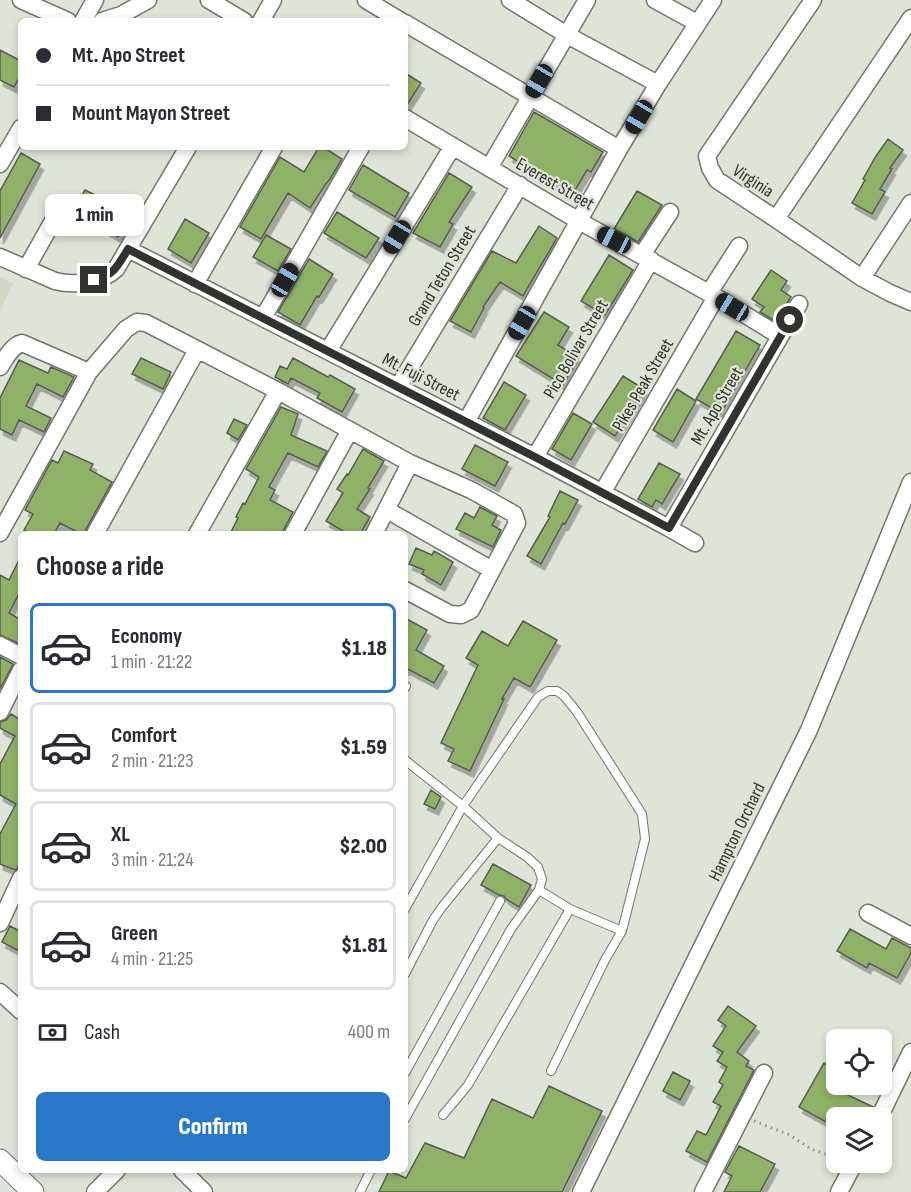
<!DOCTYPE html>
<html lang="en">
<head>
<meta charset="utf-8">
<style>
  body { margin:0; font-family:"Sofia Sans Condensed",sans-serif; background:#f7f7f7; color:#2b2b33; height:100vh; display:flex; flex-direction:column; font-size:22px; white-space:nowrap }
  * { box-sizing:border-box; margin:0 }
  p { font-size:20px; color:#7c7c81 }
  .icon { flex:none; width:33px; height:33px; fill:none; stroke:currentColor; stroke-width:2; stroke-linecap:round; stroke-linejoin:round }
  .map { position:relative; flex:1; overflow:hidden }
  .side { position:absolute; left:18px; top:531px; width:390px; height:642px; display:flex; flex-direction:column; background:#fff; border-radius:9px; box-shadow:0 3px 9px #0003 }
  .side>* { flex:none }
  .hud { position:absolute; left:18px; top:18px; width:390px; height:132px; border-radius:9px; box-shadow:0 3px 9px #0003; display:grid; align-content:center; height:132px; padding:0 18px; background:#fff }
  .fabs { position:absolute; left:826px; top:1029px; display:grid; gap:12px }
  .fabs a { display:grid; place-items:center; width:66px; height:66px; border-radius:9px; background:#fff; box-shadow:0 3px 9px #0003; font-size:30px }
  .end { position:absolute; width:27px; height:27px; margin:-14px; border:8px solid #30332e; background:#fff; box-shadow:0 0 0 3px #fff }
  .from { border-radius:50% }
  .bubble { position:absolute; height:42px; border-radius:9px; background:#fff; box-shadow:0 3px 9px #0003; font-size:20px; font-weight:800; line-height:42px; text-align:center }
  .car { position:absolute; width:18px; height:36px; margin:-18px -9px; border-radius:8px; box-shadow:0 0 4px 2px #0007; background:linear-gradient(#222 24%,#8ab4d8 0 40%,#222 0 76%,#8ab4d8 0 86%,#222 0) }
  .hud b { display:flex; align-items:center; gap:21px; height:57px; font-size:22px }
  .hud b+b { border-top:2px solid #e1e1e2 }
  .hud i { width:15px; height:15px; background:#2b2b33 }
  ul { padding:0; list-style:none }
  li { display:flex; align-items:center; gap:18px; height:90px; margin:0 12px 9px; padding:0 6px; border:3px solid #e1e1e2; border-radius:9px }
  li div { flex:1 }
  li b { display:block; font-size:22px }
  li em { font-style:normal; font-weight:800 }
  li.selected { border-color:#2a77c7 }
  li>.icon { width:54px; height:54px; stroke-width:1.5 }
  h2 { padding:0 18px; font-size:27px; line-height:72px }
  .pay { display:flex; align-items:center; gap:15px; height:66px; padding:0 18px; font-size:22px }
  .pay p { margin-inline-start:auto }
  .cta { display:flex; gap:12px; margin-top:auto; padding:12px 18px }
  .cta a { flex:1; height:69px; border-radius:9px; background:#2a77c7; color:#fff; font-size:24px; font-weight:800; line-height:69px; text-align:center }
  .map>svg:first-child { display:block }
  .built { fill:#d0dac7 }
  .building { fill:#90b168; stroke:#585d53; stroke-width:1.5; filter:url(#shadow) }
  .lines { fill:none; stroke-linecap:round; stroke-linejoin:round }
  .service-casing { stroke:#72776c; stroke-width:10 }
  .minor-casing { stroke:#72776c; stroke-width:19 }
  .tertiary-casing { stroke:#72776c; stroke-width:23 }
  .path { stroke:#92978d; stroke-width:3; stroke-dasharray:1.5 4.5; stroke-linecap:butt }
  .service { stroke:#fff; stroke-width:8 }
  .minor { stroke:#fff; stroke-width:16 }
  .tertiary { stroke:#fff; stroke-width:21 }
  .route { stroke:#30332e; stroke-width:8 }
  .labels { text-anchor:middle; dominant-baseline:central; stroke-width:4.5; stroke-linejoin:round; paint-order:stroke }
  .street-label { font-size:18px; fill:#30332e; stroke:#dee4d7 }
</style>
</head>
<body>
<div class="map">
<svg width="911" height="1192" viewBox="0 0 911 1192">
  <defs>
    <filter id="shadow"><feDropShadow dx="3.5" dy="6" stdDeviation="0" flood-color="#0004"/></filter>
  </defs>
  <rect width="100%" height="100%" fill="#dee4d7"/>
  <!-- built -->
  <path class="built" d="M0,277L13,283L0,311Z"/>
  <!-- building -->
  <path class="building" d="M0,50L21,61V74L14,87L0,80Z
    M405,73L421,83L405,108Z
    M534,112L603,152L591,172L587,170L574,192L555,181L554,184L509,156Z
    M888,139L903,150L890,168L892,169L880,189L885,192L872,214L852,203L865,180L863,179L876,156Z
    M319,147H323L342,159L330,179L325,185L310,208L288,193L261,239L240,227L280,157L304,172Z
    M21,153L40,164L0,238V191Z
    M363,165L409,193L395,217L349,190Z
    M449,173L472,187L449,222L453,224L440,247L413,233Z
    M85,190L124,209L121,213L129,218L118,237L73,210Z
    M637,191L662,205L638,242L614,229Z
    M337,212L379,238L366,258L324,233Z
    M185,219L209,233L191,263L168,249Z
    M539,226L557,238L523,296L500,282L483,307L484,308L471,332L450,321L492,251L516,263Z
    M266,235L291,249L278,271L253,257Z
    M609,255L633,270L605,315L581,301Z
    M309,259L333,274L319,297L317,296L300,325L278,312Z
    M771,270L787,281L781,290L791,297L775,321L760,312L764,307L752,299Z
    M544,312L569,327L558,345L579,358L563,385L516,356Z
    M736,331L760,345L721,413L696,399Z
    M141,358L171,372L163,389L132,374Z
    M293,358L328,377L330,375L355,389L342,412L317,398L320,393L291,378L288,384L275,377L280,366L287,369Z
    M19,360L48,373L51,367L74,377L63,397L37,384L26,406L51,418L44,432L19,420L12,435L0,429V398Z
    M623,376L644,389L615,436L593,422Z
    M504,382L526,395L505,430L483,418Z
    M677,389L696,401L673,442L653,430Z
    M281,407L298,414L291,435L327,451L318,467L288,453L269,487L275,490L270,500L293,512L284,529L283,534H230L238,518L236,517L243,503L245,504L259,477L246,469Z
    M573,413L592,424L571,460L552,449Z
    M234,419L247,425L238,440L227,433Z
    M475,445L508,462L495,486L462,469Z
    M363,449L384,461L368,488L370,489L357,509L370,517L360,534H348L326,521L343,493L337,489L347,474L348,475Z
    M64,451L93,464L90,470L112,482L86,529L85,534H81L60,523L54,534H31L24,530L33,514L25,510L52,460L58,463Z
    M659,463L680,474L662,504L656,500L652,507L638,499Z
    M560,491L578,500L565,524L563,523L541,564L527,556L550,517L548,516Z
    M480,507L497,516L492,525L501,530L493,547L456,529L465,513L474,518Z
    M416,548L432,555L434,551L453,562L441,585L422,574L424,570L409,564Z
    M21,556V590L9,613L21,620V641L20,644L0,635V575L9,580Z
    M405,618L427,630L416,650L444,666L434,683L406,668L405,670Z
    M523,621L557,640L530,687L514,678L502,699H504L470,771L448,761L454,749L441,743L478,665L466,658L482,631L508,646Z
    M0,657L13,664L0,689Z
    M11,714L21,720V859L17,869L15,870L0,864V834L16,804L0,795V764L15,736L0,728V722L6,720Z
    M431,790L441,797L435,809L424,804Z
    M493,864L531,885L519,907L506,899L504,896L499,895L481,885Z
    M10,926L21,932V952L2,942Z
    M850,929L886,949L892,938L911,948V953L897,978L869,963L867,968L837,951Z
    M728,1006L756,1026L737,1052L749,1061L746,1066L754,1070L707,1162L686,1151L697,1131L706,1135L721,1106L713,1102L723,1085L719,1082L727,1067L717,1061L723,1052L713,1046L726,1026L718,1020Z
    M824,1063L837,1070V1077L831,1087L873,1107L869,1118H837V1128L799,1107Z
    M673,1072L690,1081L680,1100L663,1091Z
    M549,1086L602,1111L562,1192H379L389,1171L406,1178L425,1143L464,1158L492,1099L533,1118Z
    M739,1146L775,1164L760,1192H724L732,1176L725,1172Z"/>
  <g class="lines">
    <!-- service casing -->
    <g class="service-casing">
      <path id="service" d="M405,688L406,686
        M405,760L463,806L498,838L527,857L538,867L542,879L539,890L570,909L468,1085L443,1115
        M405,909L463,806L538,697L548,691H557L564,696L577,712L642,814L645,839L622,931L605,960L551,1071
        M570,909L622,931
        M405,974L433,920L442,907L498,838
        M405,1073L500,901
        M405,1119L511,929L539,890
        M360,1192L371,1170"/>
    </g>
    <!-- minor casing -->
    <g class="minor-casing">
      <path id="minor" d="M21,0L68,21
        M209,0L244,21
        M366,0L401,21
        M510,0L567,35L658,84
        M655,0L697,23
        M813,0L707,156L710,168L717,180L776,219L862,278L890,293L911,302
        M83,21L95,0
        M102,21L121,15L148,0
        M261,21L273,0
        M405,23L619,149
        M405,118L579,221L716,297L780,336
        M0,164L21,128
        M489,168L587,0
        M776,219L911,18
        M128,249L535,457L669,528L695,543
        M642,255L670,212
        M0,257L55,281C74,286 101,283 116,269L188,147
        M26,269L62,205
        M862,278L911,203
        M195,284L274,147
        M709,293L739,246
        M263,318L361,147
        M328,351L453,146
        M0,367C6,358 11,346 22,343L89,372
        M398,387L520,185
        M466,422L619,149L658,84L713,0
        M535,457L651,260
        M602,493L716,297
        M387,510L492,570
        M669,528L799,304
        M0,533L89,372L126,329L137,322L146,323L278,391L410,463L471,490L514,514L517,523L471,610L461,615L450,614L405,590
        M95,534L197,350
        M197,534L278,391
        M293,534L350,430
        M374,534L410,463
        M0,645L21,656
        M0,712L21,670
        M868,913L911,936
        M0,923L21,878
        M0,992L21,1011
        M879,1118L911,1052
        M182,1170L204,1192
        M95,1192L117,1170
        M581,1192L809,730L911,482
        M703,1192L764,1073
        M839,1192L855,1162"/>
    </g>
    <!-- tertiary casing -->
    <g class="tertiary-casing">
      <path id="tertiary" d="M0,1160L33,1192"/>
    </g>
    <!-- path -->
    <path class="path" d="M754,1121L790,1135L811,1149L837,1158"/>
    <!-- service -->
    <use href="#service" class="service"/>
    <!-- minor -->
    <use href="#minor" class="minor"/>
    <!-- tertiary -->
    <use href="#tertiary" class="tertiary"/>
  </g>
  <g class="lines">
    <!-- route -->
    <path class="route" d="M94,280C114,276 118,265 128,249L535,457L669,528L790,320"/>
  </g>
  <g class="labels">
    <!-- street labels -->
    <g class="street-label">
      <text transform="translate(753 181) rotate(33)">Virginia</text>
      <text transform="translate(555 184) rotate(30)">Everest Street</text>
      <text transform="translate(442 276) rotate(-59)">Grand Teton Street</text>
      <text transform="translate(576 349) rotate(-60)">Pico Bolivar Street</text>
      <text transform="translate(421 377) rotate(27)">Mt. Fuji Street</text>
      <text transform="translate(643 385) rotate(-60)">Pikes Peak Street</text>
      <text transform="translate(717 406) rotate(-60)">Mt. Apo Street</text>
      <text transform="translate(737 832) rotate(-64)">Hampton Orchard</text>
    </g>
  </g>
</svg>
<div class="fabs">
<a><svg class="icon" aria-label="locate" viewBox="0 0 24 24"><circle cx="12" cy="12" r="6"/><path d="M12 2v4M12 18v4M2 12h4M18 12h4"/></svg></a>
<a><svg class="icon" aria-label="layers" viewBox="0 0 24 24"><path d="M12 4l9 5-9 5-9-5zM3 14l9 5 9-5"/></svg></a>
</div>
<i class="end from" style="left:790px;top:320px"></i>
<i class="end" style="left:94px;top:280px"></i>
<div class="bubble" style="left:45px;top:194px;width:99px">1 min</div>
<i class="car" style="left:539px;top:81px;rotate:210deg"></i>
<i class="car" style="left:639px;top:117px;rotate:210deg"></i>
<i class="car" style="left:397px;top:237px;rotate:211deg"></i>
<i class="car" style="left:614px;top:240px;rotate:298deg"></i>
<i class="car" style="left:285px;top:280px;rotate:30deg"></i>
<i class="car" style="left:732px;top:307px;rotate:301deg"></i>
<i class="car" style="left:522px;top:323px;rotate:210deg"></i>
<div class="hud">
<b><i class="from"></i>Mt. Apo Street</b>
<b><i></i>Mount Mayon Street</b>
</div>
<section class="side">
<h2>Choose a ride</h2>
<ul>
<li class="selected"><svg class="icon" aria-label="car" viewBox="0 0 24 24"><path d="M5 17H2v-5l4-1 3-4h7l3 4 3 1v5h-3M9 17h6M6 11h13"/><circle cx="7" cy="17" r="2"/><circle cx="17" cy="17" r="2"/></svg><div><b>Economy</b><p>1 min · 21:22</p></div><em>$1.18</em></li>
<li><svg class="icon" aria-label="car" viewBox="0 0 24 24"><path d="M5 17H2v-5l4-1 3-4h7l3 4 3 1v5h-3M9 17h6M6 11h13"/><circle cx="7" cy="17" r="2"/><circle cx="17" cy="17" r="2"/></svg><div><b>Comfort</b><p>2 min · 21:23</p></div><em>$1.59</em></li>
<li><svg class="icon" aria-label="car" viewBox="0 0 24 24"><path d="M5 17H2v-5l4-1 3-4h7l3 4 3 1v5h-3M9 17h6M6 11h13"/><circle cx="7" cy="17" r="2"/><circle cx="17" cy="17" r="2"/></svg><div><b>XL</b><p>3 min · 21:24</p></div><em>$2.00</em></li>
<li><svg class="icon" aria-label="car" viewBox="0 0 24 24"><path d="M5 17H2v-5l4-1 3-4h7l3 4 3 1v5h-3M9 17h6M6 11h13"/><circle cx="7" cy="17" r="2"/><circle cx="17" cy="17" r="2"/></svg><div><b>Green</b><p>4 min · 21:25</p></div><em>$1.81</em></li>
</ul>
<div class="pay"><svg class="icon" aria-label="cash" viewBox="0 0 24 24"><path d="M3 7h18v10H3z"/><circle cx="12" cy="12" r="2"/></svg>Cash<p>400 m</p></div>
<div class="cta"><a>Confirm</a></div>
</section>
</div>
</body>
</html>
